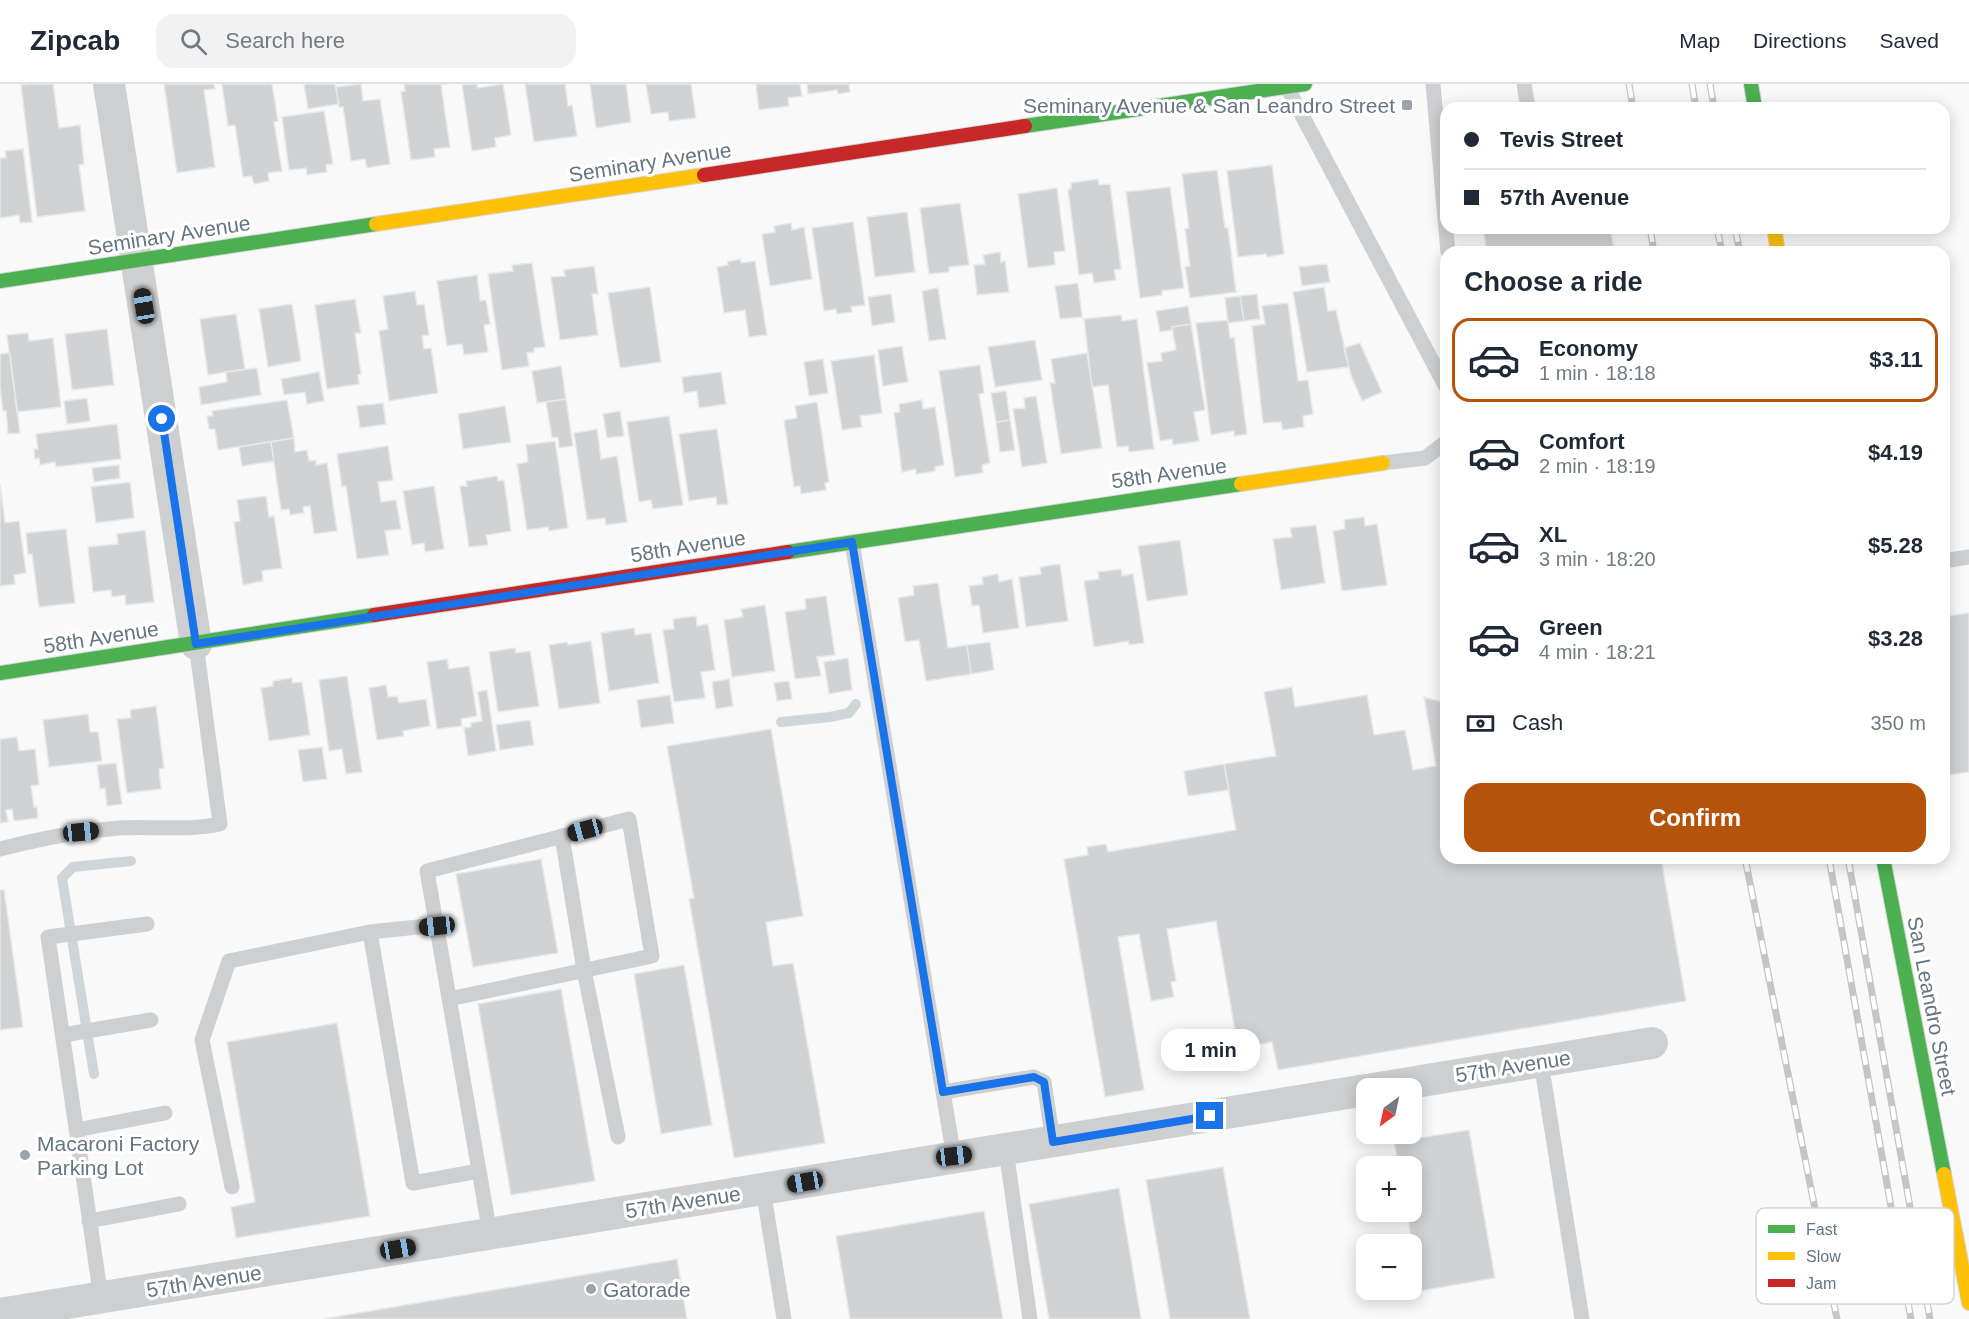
<!DOCTYPE html>
<html lang="en">
<head>
<meta charset="utf-8">
<style>
  body { margin:0; font-family:Helvetica,sans-serif; background:#f2f2f3; color:#1f2937; height:100vh; display:flex; flex-direction:column; font-size:22px; white-space:nowrap }
  * { box-sizing:border-box; margin:0 }
  p { font-size:20px; color:#747a83 }
  .icon { flex:none; width:33px; height:33px; fill:none; stroke:currentColor; stroke-width:2; stroke-linecap:round; stroke-linejoin:round }
  .map { position:relative; flex:1; overflow:hidden }
  .sheet { position:absolute; left:1440px; top:162px; width:510px; height:618px; display:flex; flex-direction:column; background:#fff; border-radius:18px; box-shadow:0 3px 15px #0003 }
  .sheet>* { flex:none }
  .top-card { position:absolute; left:1440px; top:18px; width:510px; height:132px; border-radius:18px; box-shadow:0 3px 15px #0003; display:grid; align-content:center; height:132px; padding:0 24px; background:#fff }
  .needle { width:39px; rotate:213deg }
  .controls { position:absolute; left:1356px; top:994px; display:grid; gap:12px }
  .controls a { display:grid; place-items:center; width:66px; height:66px; border-radius:12px; background:#fff; box-shadow:0 3px 15px #0003; font-size:30px }
  .end { position:absolute; width:27px; height:27px; margin:-14px; border:8px solid #1a73e8; background:#fff; box-shadow:0 0 0 3px #fff }
  .from { border-radius:50% }
  .bubble { position:absolute; height:42px; border-radius:18px; background:#fff; box-shadow:0 3px 15px #0003; font-size:20px; font-weight:700; line-height:42px; text-align:center }
  .car { position:absolute; width:18px; height:36px; margin:-18px -9px; border-radius:8px; box-shadow:0 0 4px 2px #0007; background:linear-gradient(#222 24%,#8ab4d8 0 40%,#222 0 76%,#8ab4d8 0 86%,#222 0) }
  .top-card b { display:flex; align-items:center; gap:21px; height:57px; font-size:22px }
  .top-card b+b { border-top:2px solid #e0e1e3 }
  .top-card i { width:15px; height:15px; background:#1f2937 }
  ul { padding:0; list-style:none }
  li { display:flex; align-items:center; gap:18px; height:84px; margin:0 12px 9px; padding:0 12px; border:3px solid transparent; border-radius:18px }
  li div { flex:1 }
  li b { display:block; font-size:22px }
  li em { font-style:normal; font-weight:700 }
  li.selected { border-color:#b45309 }
  li>.icon { width:54px; height:54px; stroke-width:1.5 }
  h2 { padding:0 24px; font-size:27px; line-height:72px }
  .pay { display:flex; align-items:center; gap:15px; height:66px; padding:0 24px; font-size:22px }
  .pay p { margin-inline-start:auto }
  .action { display:flex; gap:12px; margin-top:auto; padding:12px 24px }
  .action a { flex:1; height:69px; border-radius:18px; background:#b45309; color:#fff; font-size:24px; font-weight:700; line-height:69px; text-align:center }
  header { display:flex; align-items:center; gap:36px; box-sizing:border-box; height:84px; padding:0 30px; background:#fff; border-bottom:2px solid #e0e1e3 }
  header strong { font-size:28px }
  nav { display:flex; gap:33px; margin-inline-start:auto; font-size:21px }
  .search { width:420px; height:54px; background:#f2f2f3; display:flex; align-items:center; gap:15px; box-sizing:border-box; padding:0 21px; border-radius:18px; color:#747a83; font-size:22px }
  .map>svg:first-child { display:block }
  .lines { fill:none; stroke-linecap:round; stroke-linejoin:round }
  .stream { stroke:#ced6d9; stroke-width:10 }
  .building { fill:#d0d2d3; stroke:#e8e8e8; stroke-width:1.5 }
  .fast-casing { stroke:#d5d6d7; stroke-width:16 }
  .slow-casing { stroke:#d5d6d7; stroke-width:16 }
  .jam-casing { stroke:#d5d6d7; stroke-width:16 }
  .lane { stroke:#cecfd0; stroke-width:15 }
  .street { stroke:#cecfd0; stroke-width:32 }
  .fast { stroke:#4caf50; stroke-width:14 }
  .slow { stroke:#ffc107; stroke-width:14 }
  .jam { stroke:#c62828; stroke-width:14 }
  .rail-casing { stroke:#c3c5c6; stroke-width:7 }
  .rail { stroke:#fff; stroke-width:4.5; stroke-dasharray:14; stroke-linecap:butt }
  .route { stroke:#1a73e8; stroke-width:8 }
  .poi-dot { fill:#99a4ac; stroke:#fff; stroke-width:2 }
  .labels { text-anchor:middle; dominant-baseline:central; stroke-width:6; stroke-linejoin:round; paint-order:stroke }
  .poi-label { font-size:21px; fill:#657683; stroke:#fff; text-anchor:start }
  .street-label { font-size:21px; fill:#657683; stroke:#fff }
  .key { fill:#fff; stroke:#d1d6da; stroke-width:1.5 }
  .key-label { font-size:16px; fill:#657683 }
</style>
</head>
<body>
<header>
<strong>Zipcab</strong>
<div class="search"><svg class="icon" aria-label="search" viewBox="0 0 24 24"><circle cx="10" cy="10" r="6"/><path d="M15 15l6 6"/></svg>Search here</div>
<nav><a>Map</a><a>Directions</a><a>Saved</a></nav>
</header>
<div class="map">
<svg width="1969" height="1235" viewBox="0 0 1969 1235">
  <rect width="100%" height="100%" fill="#f9f9f9"/>
  <g class="lines">
    <!-- stream -->
    <path class="stream" d="M781,638L830,633L849,629L856,620
      M94,990L62,794L73,783L131,777"/>
  </g>
  <!-- building -->
  <path class="building" d="M30,0H53L59,44L80,41L84,80L79,81L85,127L37,133L21,1Z
    M164,0H214L215,5L204,6L215,83L177,89Z
    M222,0H272L278,37L274,38L282,87L268,89L269,97L254,100L252,92L243,93L235,41L228,42Z
    M304,0H335L339,20L308,25Z
    M361,0L363,17L380,15L390,80L367,84L365,75L351,77L343,23H339L336,3Z
    M404,0H448L441,1L450,63L434,65L435,73L411,76L401,8L405,7Z
    M477,0V4L503,0L511,51L495,54L496,63L472,67L462,1Z
    M525,0H565L568,22L572,21L577,52L534,58Z
    M590,0H626L631,38L596,44Z
    M646,0H691L696,34L669,37L668,28L651,30Z
    M756,0H800L802,12L788,14L789,22L759,26Z
    M807,0H849L850,8L838,10L837,6L808,10Z
    M324,27L333,80L326,81L327,88L307,91L306,84L289,86L282,33Z
    M23,65L32,138L20,139L19,131L0,134V74H6L5,67Z
    M1272,81L1284,170L1267,173L1266,170L1238,173L1227,87Z
    M1217,86L1225,144H1228L1236,208L1190,214L1185,183L1190,182L1185,145L1189,144L1182,90Z
    M1098,95L1099,101L1110,100L1121,185L1114,186L1116,196L1094,199L1092,189L1079,191L1068,105H1071V99Z
    M1170,103L1184,204L1162,207V211L1140,214L1126,108Z
    M1057,104L1065,167L1054,168L1055,181L1028,184L1018,110Z
    M960,119L969,181L949,183V188L929,190L920,124Z
    M907,128L915,188L875,193L867,133Z
    M853,138L865,221L851,223L852,228L837,230L836,225L824,227L812,144Z
    M791,139L792,146L804,143L812,195L770,202L762,150L775,148L774,142Z
    M1483,144H1610L1615,168H1487Z
    M1000,168L1001,178L1005,177L1009,208L977,211L974,181L985,180L983,171Z
    M740,175L741,179L755,177L767,251L749,253L745,226L724,229L717,183L728,181L727,178Z
    M532,179L545,263L534,264V268L527,269L529,282L502,286L488,190L513,187L512,181Z
    M1327,180L1330,198L1302,202L1299,183Z
    M594,182L598,210H592L598,251L560,256L551,193L565,192L564,186Z
    M477,191L480,217L486,216L490,240L484,241L488,268L464,271L462,260L447,262L437,197Z
    M1078,199L1082,233L1060,235L1055,202Z
    M650,203L661,278L620,284L608,209Z
    M1324,203L1328,227L1336,226L1349,283L1307,288L1293,208Z
    M938,204L946,255L929,257L922,207Z
    M415,207L417,221L424,220L429,251L422,252L424,265L431,264L438,309L389,317L379,247L388,245L383,212Z
    M891,210L895,238L872,242L868,213Z
    M1257,210L1260,235L1244,237L1240,212Z
    M1240,212L1244,237L1228,239L1225,214Z
    M355,215L361,249H355L361,290L358,291L359,300L327,305L315,221Z
    M1288,219L1298,297L1308,296L1313,330L1303,332L1304,343L1283,346L1281,338L1263,339L1252,242L1265,240L1262,222Z
    M292,220L301,277L268,283L259,225Z
    M1188,222L1191,240L1172,243V246L1160,248L1156,227Z
    M236,230L245,285L208,291L200,235Z
    M1121,231L1122,237L1137,235L1154,365L1129,368L1128,362L1117,363L1108,301L1092,303L1084,235Z
    M1228,236L1230,254L1234,253L1247,350L1234,352V347L1211,351L1196,239Z
    M1191,240L1205,326L1194,328L1199,357L1173,361L1172,355L1160,357L1147,279L1162,277L1161,269L1176,266L1172,243Z
    M107,245L114,301L72,306L65,250Z
    M28,249L29,257L53,254L61,323L17,328L7,251Z
    M1035,256L1042,296L995,303L988,263Z
    M1360,259L1382,308L1362,317L1351,291L1344,264Z
    M902,262L908,298L883,302L878,266Z
    M10,269L20,349L8,350L6,327H3L0,302V270Z
    M1087,269L1102,364L1061,370L1050,299H1055L1051,275Z
    M874,271L882,329L860,332L862,343L842,346L831,277Z
    M823,275L828,309L809,312L804,278Z
    M980,281L984,309L979,310L990,379L982,381L983,389L955,393L939,287Z
    M561,282L566,315L537,319L532,287Z
    M257,284L261,311L201,321L199,303L227,298L226,288Z
    M319,288L324,317L307,320L305,308L284,311L281,295Z
    M721,288L726,320L699,324L697,307L684,309L682,293Z
    M1006,307L1010,336L996,338L991,309Z
    M1036,312L1047,379L1022,383L1013,325L1025,324L1024,314Z
    M87,314L90,337L67,340L64,317Z
    M566,315L573,362L559,364L558,353L552,354L546,318Z
    M287,316L294,354L218,366L215,345H209L207,332H213L212,327Z
    M922,316L923,325L935,323L944,381L935,383V387L916,390V385L902,388L894,329L900,328L899,320Z
    M817,318L829,398L825,399L826,406L801,410L800,402L794,403L784,336L797,334L795,322Z
    M383,319L386,340L360,344L357,322Z
    M505,322L511,358L463,365L458,330Z
    M620,327L624,352L607,354L603,330Z
    M669,332L683,421L653,425L651,416L639,418L627,338Z
    M1010,336L1015,366L1000,368L996,338Z
    M117,340L121,375L56,383L55,378L40,381L39,374L35,375L34,365H38L36,350Z
    M597,345L601,375L617,372L627,438L606,441L605,434L587,436L574,349Z
    M717,345L728,420L717,421L716,413L689,417L679,350Z
    M294,354L295,368L307,366L309,377L316,376V381L327,379L337,447L314,450L310,422L303,423L304,429L290,431L289,425L281,426L271,358Z
    M555,357L568,444L549,447L548,443L527,446L517,380L528,378L526,361Z
    M271,358L274,377L242,382L239,363Z
    M388,362L393,396L378,398L381,418L396,416L401,445L385,447L389,471L357,475L346,402L342,403L337,370Z
    M119,381L120,394L94,398L92,384Z
    M497,392L498,397L504,396L511,447L486,451L488,461L469,463L460,402H467L466,397Z
    M130,398L134,434L96,439L91,403Z
    M0,400L5,439L19,437L26,489L14,491L15,500L0,502Z
    M434,402L444,465L425,468L424,459L412,461L403,407Z
    M266,412L269,433L274,432L282,484L262,487L263,497L243,501L234,438L240,437L237,416Z
    M1364,433L1365,442L1377,440L1387,501L1342,507L1333,447L1345,445L1344,436Z
    M1316,441L1325,499L1281,506L1273,455L1292,453L1290,444Z
    M66,445L75,519L39,523L32,470H28L26,449Z
    M145,446L154,518L126,521L125,511L112,513L111,506L93,508L88,463L118,460L117,450Z
    M1180,456L1188,511L1147,517L1138,462Z
    M1060,480L1068,537L1026,543L1019,493L1041,490L1040,483Z
    M1121,485L1122,492L1133,490L1144,559L1129,561L1128,557L1094,563L1084,497L1099,495L1098,488Z
    M998,490L999,498L1012,495L1019,544L983,549L979,521L972,522L969,502L983,500L982,493Z
    M938,499L948,564L967,561L971,590L926,597L919,556L905,558L898,514L914,511L913,502Z
    M826,512L835,571L817,573L821,592L795,595L785,528L806,525L805,515Z
    M765,521L775,587L732,593L724,536L743,533L741,525Z
    M1969,529V688L1949,691L1944,659V533Z
    M696,532L697,542L708,540L715,586L701,588L705,614L674,618L663,546L674,545L673,535Z
    M634,544L635,551L651,549L659,599L609,607L601,549Z
    M591,557L600,619L559,625L549,561L567,558L568,561Z
    M990,558L994,586L971,590L967,561Z
    M515,564L516,569L530,567L539,622L498,628L489,568Z
    M848,574L852,606L829,610L824,578Z
    M447,575L449,585L469,582L477,632L461,635L462,642L437,645L427,578Z
    M347,592L362,688L346,690L342,665L329,667L319,596Z
    M292,594V599L302,598L310,651L269,657L261,604L273,602V597Z
    M729,595L733,622L716,625L712,598Z
    M789,597L792,615L777,617L774,599Z
    M386,601L388,613L397,612L399,619L426,615L430,642L403,647L404,652L377,656L369,604Z
    M1292,603L1295,623L1367,611L1374,651L1405,646L1413,686L1436,682L1424,613L1446,619V774H1661L1686,917L1278,986L1272,958L1238,964L1216,837L1167,845L1176,897L1171,898L1174,913L1151,917L1139,850L1118,853L1144,1006L1105,1013L1064,775L1088,771L1087,763L1106,760L1108,768L1236,746L1224,680L1276,672L1264,608Z
    M487,606L496,667L468,672L464,644L471,643V639L482,637L478,608Z
    M670,611L674,639L641,644L637,616Z
    M156,622L164,684L159,685L161,705L127,709L117,635L131,634L130,626Z
    M88,630L90,648H98L102,677L49,683L43,636Z
    M530,636L534,661L500,666L496,641Z
    M771,645L803,832L766,838L773,882L793,879L825,1059L734,1074L689,815L694,814L667,662Z
    M17,653L19,667L35,665L39,701L31,702L34,723L37,722L38,734L14,737L12,725L6,726L8,738L0,739V655Z
    M322,663L327,695L303,698L298,666Z
    M116,679L122,720L107,722L105,704L100,705L97,681Z
    M1224,680L1229,706L1188,712L1184,687Z
    M541,775L558,869L473,883L456,790Z
    M0,806H4L23,943L0,946Z
    M684,881L712,1041L661,1050L634,890Z
    M561,905L595,1097L511,1111L478,920Z
    M337,939L370,1132L236,1154L231,1123L255,1118L227,958Z
    M1469,1046L1495,1194L1420,1207L1407,1128H1412V1083H1399L1394,1058Z
    M1223,1083L1250,1235H1170L1146,1096Z
    M1119,1104L1141,1235H1049L1029,1120Z
    M984,1127L1003,1235H850L836,1152Z
    M677,1175L687,1235H323Z"/>
  <g class="lines">
    <!-- fast casing -->
    <g class="fast-casing">
      <path id="fast" d="M1751,0L1755,24
        M1025,42L1305,0
        M0,197L376,140
        M788,468L1241,400
        M0,589L374,531
        M1883,774L1944,1090"/>
    </g>
    <!-- slow casing -->
    <g class="slow-casing">
      <path id="slow" d="M376,140L704,91
        M1774,144L1778,168
        M1241,400L1383,379
        M1944,1090L1969,1219"/>
    </g>
    <!-- jam casing -->
    <g class="jam-casing">
      <path id="jam" d="M704,91L1025,42
        M374,531L788,468"/>
    </g>
    <!-- lane -->
    <path class="lane" d="M1433,0L1448,168
      M1524,0L1528,24
      M1287,3L1446,303
      M1383,379L1425,374L1446,358
      M852,458L943,1008
      M1944,477L1969,473
      M562,752L584,886L618,1053
      M0,765C39,755 78,747 119,744C152,742 187,747 220,740L196,560
      M370,848L413,1099L479,1087
      M449,915L652,872L629,735L427,787L490,1150
      M63,951L151,936
      M1541,978L1582,1235
      M76,1046L165,1029
      M1006,1066L1030,1235
      M954,1073L943,1008L1034,993L1044,998L1053,1057
      M232,1103L202,956L229,877L370,848L437,841
      M763,1105L784,1235
      M89,1137L179,1120
      M101,1214L48,853L147,840"/>
    <!-- street -->
    <path class="street" d="M109,0L196,560
      M1373,1005L1652,959
      M0,1230L1366,1006"/>
    <!-- fast -->
    <use href="#fast" class="fast"/>
    <!-- slow -->
    <use href="#slow" class="slow"/>
    <!-- jam -->
    <use href="#jam" class="jam"/>
    <!-- rail casing -->
    <g class="rail-casing">
      <path id="rail" d="M1629,0L1633,24
        M1692,0L1696,24
        M1710,0L1714,24
        M1650,144L1654,168
        M1717,144L1722,168
        M1735,144L1740,168
        M1745,774L1837,1235
        M1829,774L1911,1235
        M1848,774L1930,1235"/>
    </g>
    <!-- rail -->
    <use href="#rail" class="rail"/>
  </g>
  <g class="lines">
    <!-- route -->
    <path class="route" d="M162,335L196,560L852,458L943,1008L1034,993L1044,998L1053,1058L1210,1032"/>
  </g>
  <!-- markers -->
  <g class="poi-dot">
    <rect x="1401" y="15" width="12" height="12" rx="3"/>
    <circle cx="25" cy="1071" r="6"/>
    <circle cx="591" cy="1205" r="6"/>
  </g>
  <g class="labels">
    <!-- poi labels -->
    <g class="poi-label">
      <text x="1395" y="21" text-anchor="end">Seminary Avenue &amp; San Leandro Street</text>
      <text x="37" y="1059">Macaroni Factory<tspan x="37" dy="24">Parking Lot</tspan></text>
      <text x="603" y="1205">Gatorade</text>
    </g>
    <!-- street labels -->
    <g class="street-label">
      <text transform="translate(650 78) rotate(-9)">Seminary Avenue</text>
      <text transform="translate(169 151) rotate(-9)">Seminary Avenue</text>
      <text transform="translate(1169 389) rotate(-8)">58th Avenue</text>
      <text transform="translate(688 462) rotate(-9)">58th Avenue</text>
      <text transform="translate(101 553) rotate(-9)">58th Avenue</text>
      <text transform="translate(1932 922) rotate(79)">San Leandro Street</text>
      <text transform="translate(1513 982) rotate(-9)">57th Avenue</text>
      <text transform="translate(683 1118) rotate(-9)">57th Avenue</text>
      <text transform="translate(204 1197) rotate(-9)">57th Avenue</text>
    </g>
  </g>
  <!-- legend -->
  <rect x="1756" y="1124" width="198" height="96" rx="9" class="key"/>
  <rect x="1768" y="1141" width="27" height="8" fill="#4caf50"/>
  <rect x="1768" y="1168" width="27" height="8" fill="#ffc107"/>
  <rect x="1768" y="1195" width="27" height="8" fill="#c62828"/>
  <g class="key-label">
    <text x="1806" y="1151">Fast</text>
    <text x="1806" y="1178">Slow</text>
    <text x="1806" y="1205">Jam</text>
  </g>
</svg>
<div class="controls">
<a><svg class="needle" viewBox="-14 -14 28 28"><path d="M0-13l5 13h-10z" fill="#e53935"/><path d="M0 13l5-13h-10z" fill="#747a83"/></svg></a>
<a>+</a>
<a>−</a>
</div>
<i class="end from" style="left:162px;top:335px"></i>
<i class="end" style="left:1210px;top:1032px"></i>
<div class="bubble" style="left:1161px;top:945px;width:99px">1 min</div>
<i class="car" style="left:144px;top:222px;rotate:351deg"></i>
<i class="car" style="left:585px;top:746px;rotate:255deg"></i>
<i class="car" style="left:81px;top:748px;rotate:84deg"></i>
<i class="car" style="left:437px;top:842px;rotate:264deg"></i>
<i class="car" style="left:954px;top:1072px;rotate:83deg"></i>
<i class="car" style="left:805px;top:1098px;rotate:260deg"></i>
<i class="car" style="left:398px;top:1165px;rotate:81deg"></i>
<div class="top-card">
<b><i class="from"></i>Tevis Street</b>
<b><i></i>57th Avenue</b>
</div>
<section class="sheet">
<h2>Choose a ride</h2>
<ul>
<li class="selected"><svg class="icon" aria-label="car" viewBox="0 0 24 24"><path d="M5 17H2v-5l4-1 3-4h7l3 4 3 1v5h-3M9 17h6M6 11h13"/><circle cx="7" cy="17" r="2"/><circle cx="17" cy="17" r="2"/></svg><div><b>Economy</b><p>1 min · 18:18</p></div><em>$3.11</em></li>
<li><svg class="icon" aria-label="car" viewBox="0 0 24 24"><path d="M5 17H2v-5l4-1 3-4h7l3 4 3 1v5h-3M9 17h6M6 11h13"/><circle cx="7" cy="17" r="2"/><circle cx="17" cy="17" r="2"/></svg><div><b>Comfort</b><p>2 min · 18:19</p></div><em>$4.19</em></li>
<li><svg class="icon" aria-label="car" viewBox="0 0 24 24"><path d="M5 17H2v-5l4-1 3-4h7l3 4 3 1v5h-3M9 17h6M6 11h13"/><circle cx="7" cy="17" r="2"/><circle cx="17" cy="17" r="2"/></svg><div><b>XL</b><p>3 min · 18:20</p></div><em>$5.28</em></li>
<li><svg class="icon" aria-label="car" viewBox="0 0 24 24"><path d="M5 17H2v-5l4-1 3-4h7l3 4 3 1v5h-3M9 17h6M6 11h13"/><circle cx="7" cy="17" r="2"/><circle cx="17" cy="17" r="2"/></svg><div><b>Green</b><p>4 min · 18:21</p></div><em>$3.28</em></li>
</ul>
<div class="pay"><svg class="icon" aria-label="cash" viewBox="0 0 24 24"><path d="M3 7h18v10H3z"/><circle cx="12" cy="12" r="2"/></svg>Cash<p>350 m</p></div>
<div class="action"><a>Confirm</a></div>
</section>
</div>
</body>
</html>
